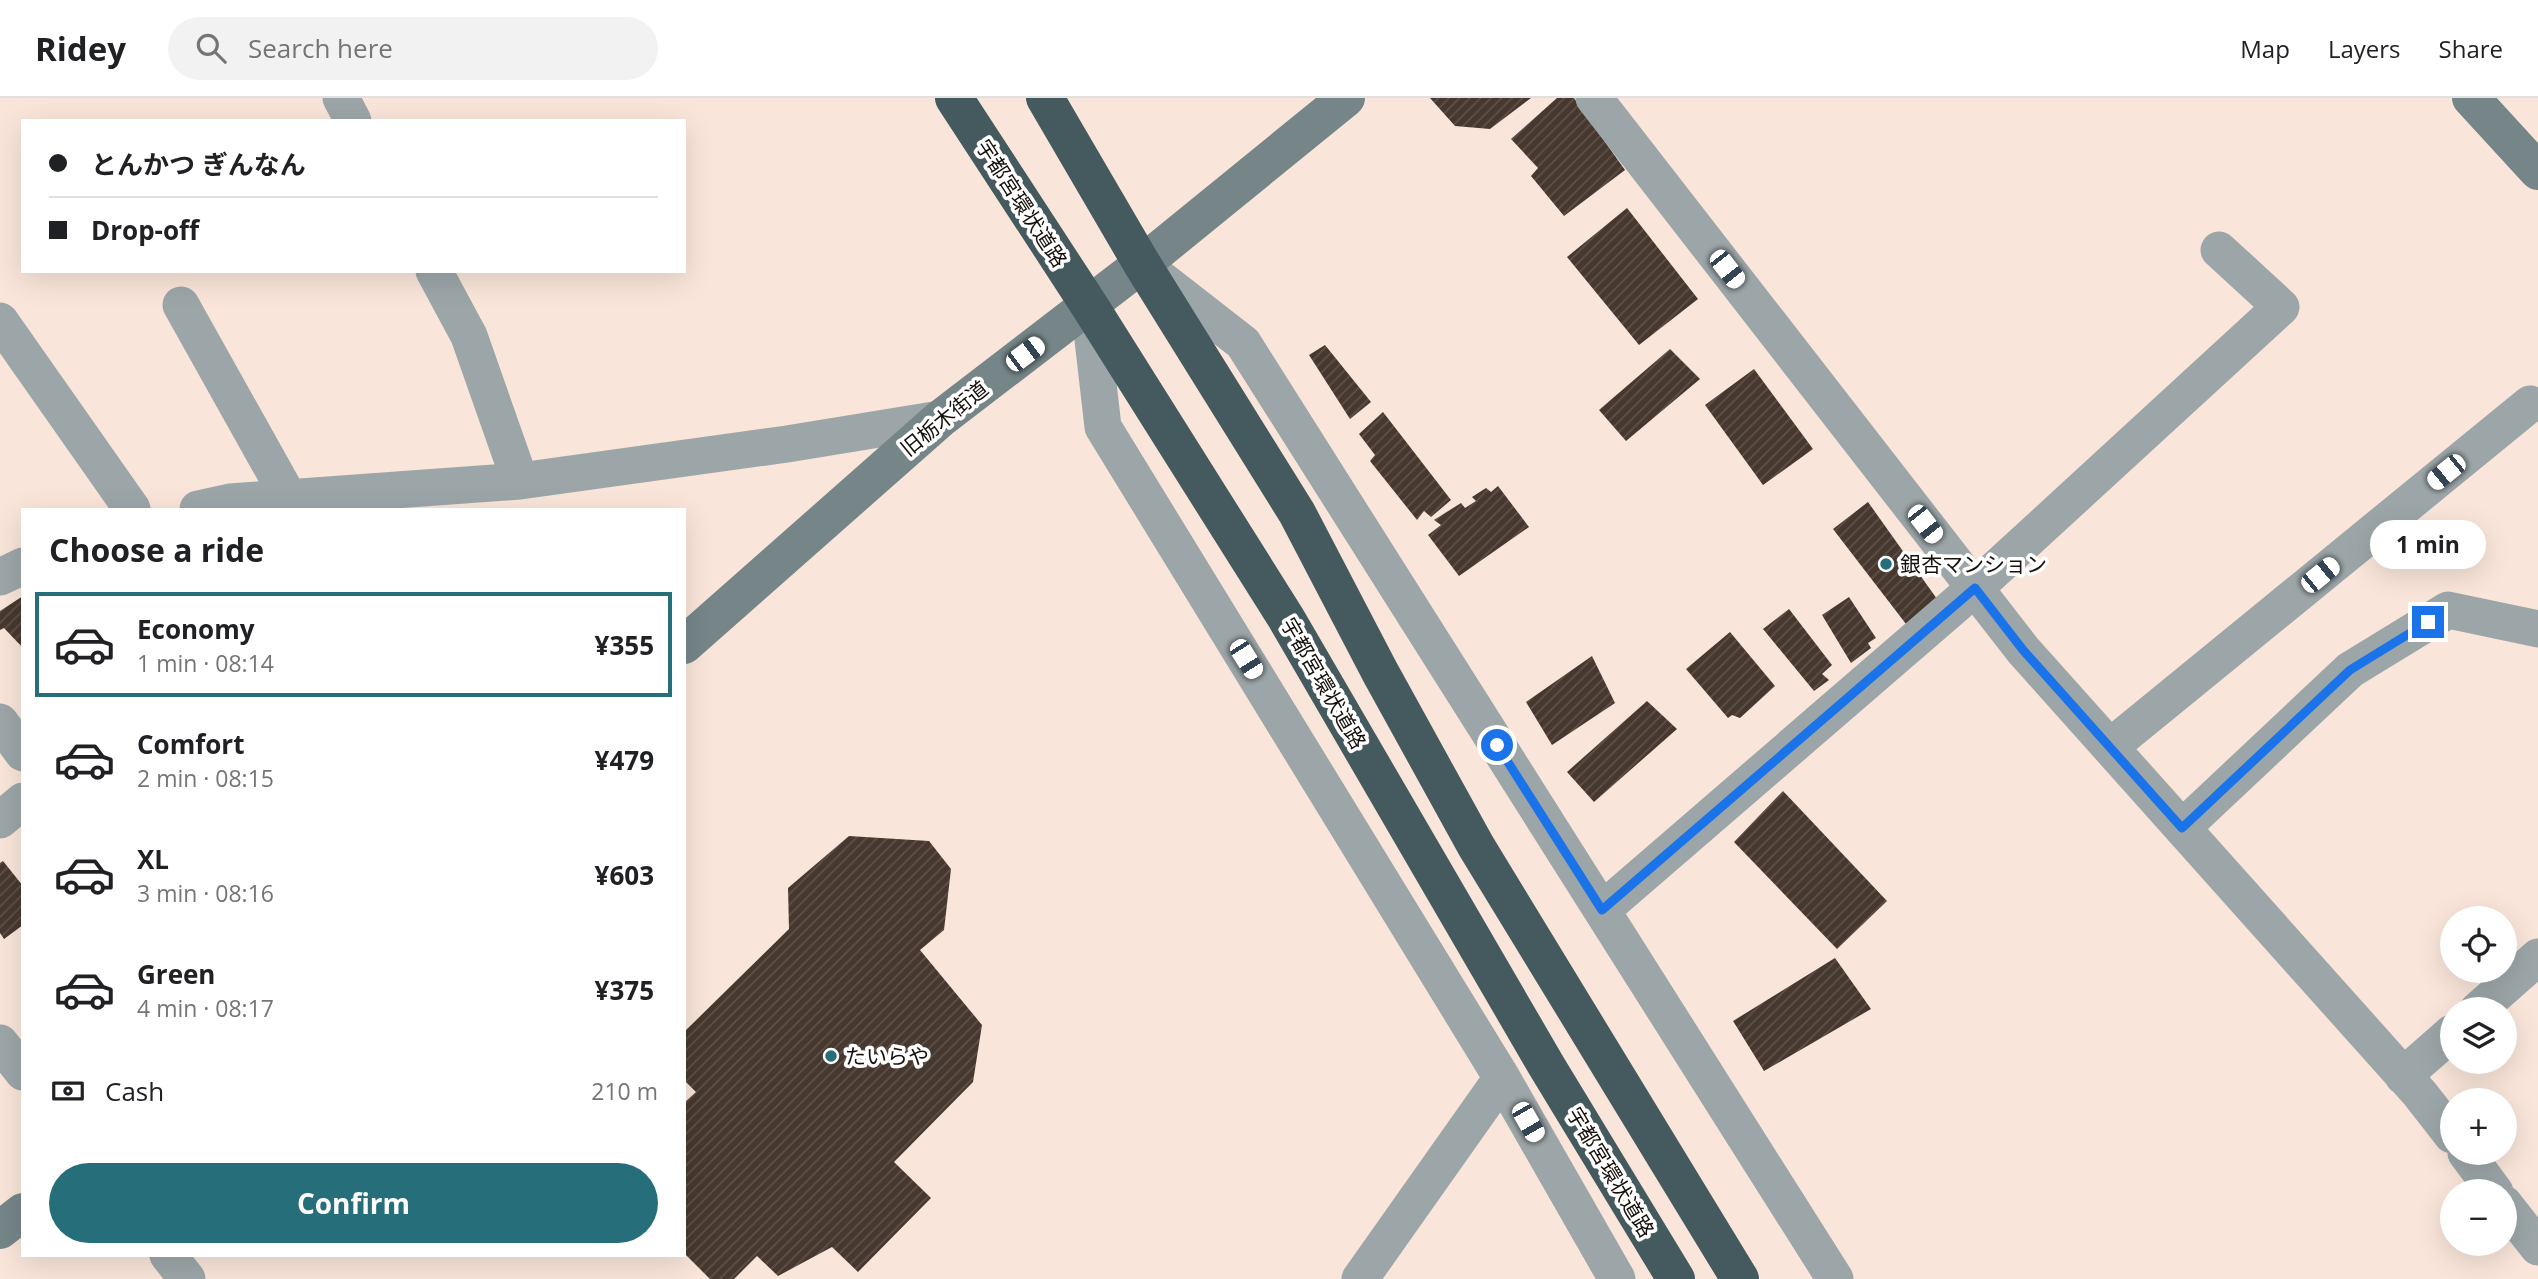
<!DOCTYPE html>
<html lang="en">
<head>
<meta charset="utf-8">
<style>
  body { margin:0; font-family:"Open Sans","Noto Sans JP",sans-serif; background:#f2f2f2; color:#202124; height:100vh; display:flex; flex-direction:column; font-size:26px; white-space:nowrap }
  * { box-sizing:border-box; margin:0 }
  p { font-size:23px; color:#757577 }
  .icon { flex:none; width:38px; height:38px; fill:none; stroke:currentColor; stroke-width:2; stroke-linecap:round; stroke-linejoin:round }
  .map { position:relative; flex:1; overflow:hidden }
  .side { position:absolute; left:21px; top:410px; width:665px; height:749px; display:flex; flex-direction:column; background:#fff; border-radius:0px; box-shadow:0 7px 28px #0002 }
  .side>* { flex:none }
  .banner { position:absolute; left:21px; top:21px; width:665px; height:154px; border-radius:0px; box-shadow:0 7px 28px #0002; display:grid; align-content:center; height:154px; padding:0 28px; background:#fff }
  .tools { position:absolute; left:2440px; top:808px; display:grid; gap:14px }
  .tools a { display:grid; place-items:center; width:77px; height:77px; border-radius:50%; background:#fff; box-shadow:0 7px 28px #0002; font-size:35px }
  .end { position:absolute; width:32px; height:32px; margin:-16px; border:9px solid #1a73e8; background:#fff; box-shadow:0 0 0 4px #fff }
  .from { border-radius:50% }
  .bubble { position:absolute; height:49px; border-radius:24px; background:#fff; box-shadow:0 7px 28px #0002; font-size:23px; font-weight:700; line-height:49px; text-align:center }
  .car { position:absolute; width:21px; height:42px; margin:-21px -10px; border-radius:9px; box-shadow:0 0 5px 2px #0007; background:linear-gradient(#fff 24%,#345 0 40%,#fff 0 76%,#345 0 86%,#fff 0) }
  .banner b { display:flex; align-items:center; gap:24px; height:66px; font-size:26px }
  .banner b+b { border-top:2px solid #e0e0e0 }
  .banner i { width:18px; height:18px; background:#202124 }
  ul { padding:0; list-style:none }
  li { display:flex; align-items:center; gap:21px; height:105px; margin:0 14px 10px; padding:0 14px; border:4px solid transparent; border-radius:0px }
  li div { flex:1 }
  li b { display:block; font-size:26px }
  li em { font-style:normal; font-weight:700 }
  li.active { border-color:#266e7a }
  li>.icon { width:63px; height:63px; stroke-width:1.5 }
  h2 { padding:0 28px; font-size:32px; line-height:84px }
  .pay { display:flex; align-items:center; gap:18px; height:77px; padding:0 28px; font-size:26px }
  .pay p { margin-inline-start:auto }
  .button { display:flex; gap:14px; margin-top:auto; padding:14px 28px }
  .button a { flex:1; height:80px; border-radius:42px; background:#266e7a; color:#fff; font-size:28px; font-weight:700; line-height:80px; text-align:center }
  header { display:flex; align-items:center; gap:42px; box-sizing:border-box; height:98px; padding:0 35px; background:#fff; border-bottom:2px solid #e0e0e0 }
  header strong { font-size:33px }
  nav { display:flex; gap:38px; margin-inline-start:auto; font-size:24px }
  .search { width:490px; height:63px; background:#f2f2f2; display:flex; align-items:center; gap:18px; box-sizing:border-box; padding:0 24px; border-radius:38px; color:#757577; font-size:26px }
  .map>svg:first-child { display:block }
  .building { fill:url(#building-hatch) }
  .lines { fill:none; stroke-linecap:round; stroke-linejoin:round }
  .street { stroke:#9ca6a8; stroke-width:37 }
  .secondary { stroke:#768688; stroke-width:38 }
  .highway { stroke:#455a5f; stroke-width:38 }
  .route { stroke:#1a73e8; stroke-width:9 }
  .poi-dot { fill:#266e7a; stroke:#fff; stroke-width:2.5 }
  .labels { text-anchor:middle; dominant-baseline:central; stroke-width:7; stroke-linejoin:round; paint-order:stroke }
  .street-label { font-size:21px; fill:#150f0b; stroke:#fff }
  .poi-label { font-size:21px; fill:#150f0b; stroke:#fff; text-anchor:start }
</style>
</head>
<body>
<header>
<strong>Ridey</strong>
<div class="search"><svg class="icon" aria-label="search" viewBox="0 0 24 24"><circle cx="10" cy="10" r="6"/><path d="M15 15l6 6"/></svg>Search here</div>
<nav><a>Map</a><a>Layers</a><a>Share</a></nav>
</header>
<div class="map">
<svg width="2538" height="1181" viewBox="0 0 2538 1181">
  <defs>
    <pattern id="building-hatch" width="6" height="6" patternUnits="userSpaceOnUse" patternTransform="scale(1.75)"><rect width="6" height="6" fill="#47382f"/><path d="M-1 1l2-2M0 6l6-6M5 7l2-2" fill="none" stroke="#5e514a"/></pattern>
  </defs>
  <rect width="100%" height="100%" fill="#f9e5d9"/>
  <!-- building -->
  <path class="building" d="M1430,0H1531L1490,31L1455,28Z
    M1557,0H1574L1625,72L1564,118L1531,78L1538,70L1511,41Z
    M1627,110L1698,201L1639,247L1567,159Z
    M1325,247L1371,304L1350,321L1309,257Z
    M1670,251L1700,281L1626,343L1599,312Z
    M1754,271L1813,351L1763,387L1705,307Z
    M1383,314L1451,402L1431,419L1424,413L1417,422L1370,363L1375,357L1359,336Z
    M1498,388L1529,429L1459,478L1428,437L1441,427L1434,422L1461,405L1465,410L1476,403L1472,399L1486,390L1491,394Z
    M1868,404L1937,501L1906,526L1833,431Z
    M23,498V550L4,530L0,532V513Z
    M1849,499L1876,540L1868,545L1871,550L1851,565L1822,517Z
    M1789,511L1832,567L1822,576L1829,582L1814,593L1763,531Z
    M1730,534L1775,588L1740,620L1732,617L1728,620L1686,571Z
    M1592,558L1615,605L1552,647L1526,604Z
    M1647,603L1677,631L1594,704L1567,674Z
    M1783,693L1887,803L1837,851L1734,744Z
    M849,738L929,743L951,771L944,832L920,852L982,927L973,984L894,1064L931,1100L858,1174L832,1149L778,1178L757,1158L734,1181H710L684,1155V1005L696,994L684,982V934L789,831L788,790Z
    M3,763L23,788V827L4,841L0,835V765Z
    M1835,860L1871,911L1764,973L1733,923Z"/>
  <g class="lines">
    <!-- street -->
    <path class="street" d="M341,0L353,23
      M1594,0L2023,552L2420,996L2452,1037
      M1148,171L1243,245L1835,1181
      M434,173L469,238L520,383
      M181,207L289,400
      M1089,207L1103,329L1502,980L1617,1181
      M0,223L132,411
      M198,411L230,404L520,383L787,346L940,321
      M0,479L23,468
      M0,624L23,655
      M2110,649L2530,306
      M0,722L23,703
      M2182,730L2350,572L2448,512L2538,531
      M1602,812L1975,490L2281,209L2219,152
      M2478,912L2538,859
      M0,945L23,974
      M2403,978L2452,935
      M2466,1055L2495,1094
      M2504,1106L2538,1149
      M168,1157L187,1181
      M1360,1181L1502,980"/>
    <!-- secondary -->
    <path class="secondary" d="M2471,0L2538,73
      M684,547L940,321L1142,166L1346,0
      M0,1132L23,1114"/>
    <!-- highway -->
    <path class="highway" d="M954,0L1089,207L1286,520L1546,967L1676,1181
      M1045,0L1142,166L1297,415L1380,574L1476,748L1740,1181"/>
  </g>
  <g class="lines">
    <!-- route -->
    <path class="route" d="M1497,647L1602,812L1975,490L2023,552L2182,730L2350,572L2428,524"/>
  </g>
  <!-- markers -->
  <g class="poi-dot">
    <circle cx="1886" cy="466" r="7"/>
    <circle cx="831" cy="958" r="7"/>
  </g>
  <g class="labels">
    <!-- street labels -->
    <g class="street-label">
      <text transform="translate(1022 105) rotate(57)">宇都宮環状道路</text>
      <text transform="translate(944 320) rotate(-39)">旧栃木街道</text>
      <text transform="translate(1324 585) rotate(60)">宇都宮環状道路</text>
      <text transform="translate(1611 1074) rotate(59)">宇都宮環状道路</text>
    </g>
    <!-- poi labels -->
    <g class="poi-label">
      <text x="1900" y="466">銀杏マンション</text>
      <text x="845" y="958">たいらや</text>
    </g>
  </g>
</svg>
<div class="tools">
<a><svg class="icon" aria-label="locate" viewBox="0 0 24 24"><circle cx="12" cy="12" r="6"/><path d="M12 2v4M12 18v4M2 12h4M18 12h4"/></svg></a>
<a><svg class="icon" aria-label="layers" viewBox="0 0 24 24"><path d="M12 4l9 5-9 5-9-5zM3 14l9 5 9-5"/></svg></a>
<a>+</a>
<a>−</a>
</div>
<i class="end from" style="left:1497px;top:647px"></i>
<i class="end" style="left:2428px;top:524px"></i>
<div class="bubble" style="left:2370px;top:422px;width:116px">1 min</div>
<i class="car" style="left:1727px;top:171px;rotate:142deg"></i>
<i class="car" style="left:1025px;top:256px;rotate:53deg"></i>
<i class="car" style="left:2446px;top:374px;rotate:231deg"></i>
<i class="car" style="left:1925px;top:426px;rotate:142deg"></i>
<i class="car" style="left:2320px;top:477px;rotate:51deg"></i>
<i class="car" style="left:1246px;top:561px;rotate:148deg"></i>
<i class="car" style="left:1528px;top:1024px;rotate:150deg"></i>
<div class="banner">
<b><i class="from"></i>とんかつ ぎんなん</b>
<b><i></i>Drop-off</b>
</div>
<section class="side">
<h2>Choose a ride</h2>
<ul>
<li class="active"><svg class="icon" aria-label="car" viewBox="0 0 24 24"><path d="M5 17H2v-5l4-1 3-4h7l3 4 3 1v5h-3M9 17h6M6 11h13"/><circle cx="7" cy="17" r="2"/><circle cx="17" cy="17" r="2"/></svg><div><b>Economy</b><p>1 min · 08:14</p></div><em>¥355</em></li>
<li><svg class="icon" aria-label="car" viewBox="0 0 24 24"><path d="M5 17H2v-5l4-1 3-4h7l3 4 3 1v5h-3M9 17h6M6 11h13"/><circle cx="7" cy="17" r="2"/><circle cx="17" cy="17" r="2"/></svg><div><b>Comfort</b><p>2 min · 08:15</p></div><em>¥479</em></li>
<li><svg class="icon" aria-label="car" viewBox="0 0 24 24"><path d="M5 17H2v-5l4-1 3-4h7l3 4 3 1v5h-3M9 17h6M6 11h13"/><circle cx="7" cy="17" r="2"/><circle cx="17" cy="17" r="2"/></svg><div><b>XL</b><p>3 min · 08:16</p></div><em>¥603</em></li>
<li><svg class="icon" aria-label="car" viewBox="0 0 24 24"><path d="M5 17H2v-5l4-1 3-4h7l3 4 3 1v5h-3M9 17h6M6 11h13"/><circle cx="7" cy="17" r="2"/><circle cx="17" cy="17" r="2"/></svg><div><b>Green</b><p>4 min · 08:17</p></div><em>¥375</em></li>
</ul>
<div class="pay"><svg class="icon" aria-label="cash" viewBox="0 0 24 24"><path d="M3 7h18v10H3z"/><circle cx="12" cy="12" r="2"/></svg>Cash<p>210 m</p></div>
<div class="button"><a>Confirm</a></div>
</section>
</div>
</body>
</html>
